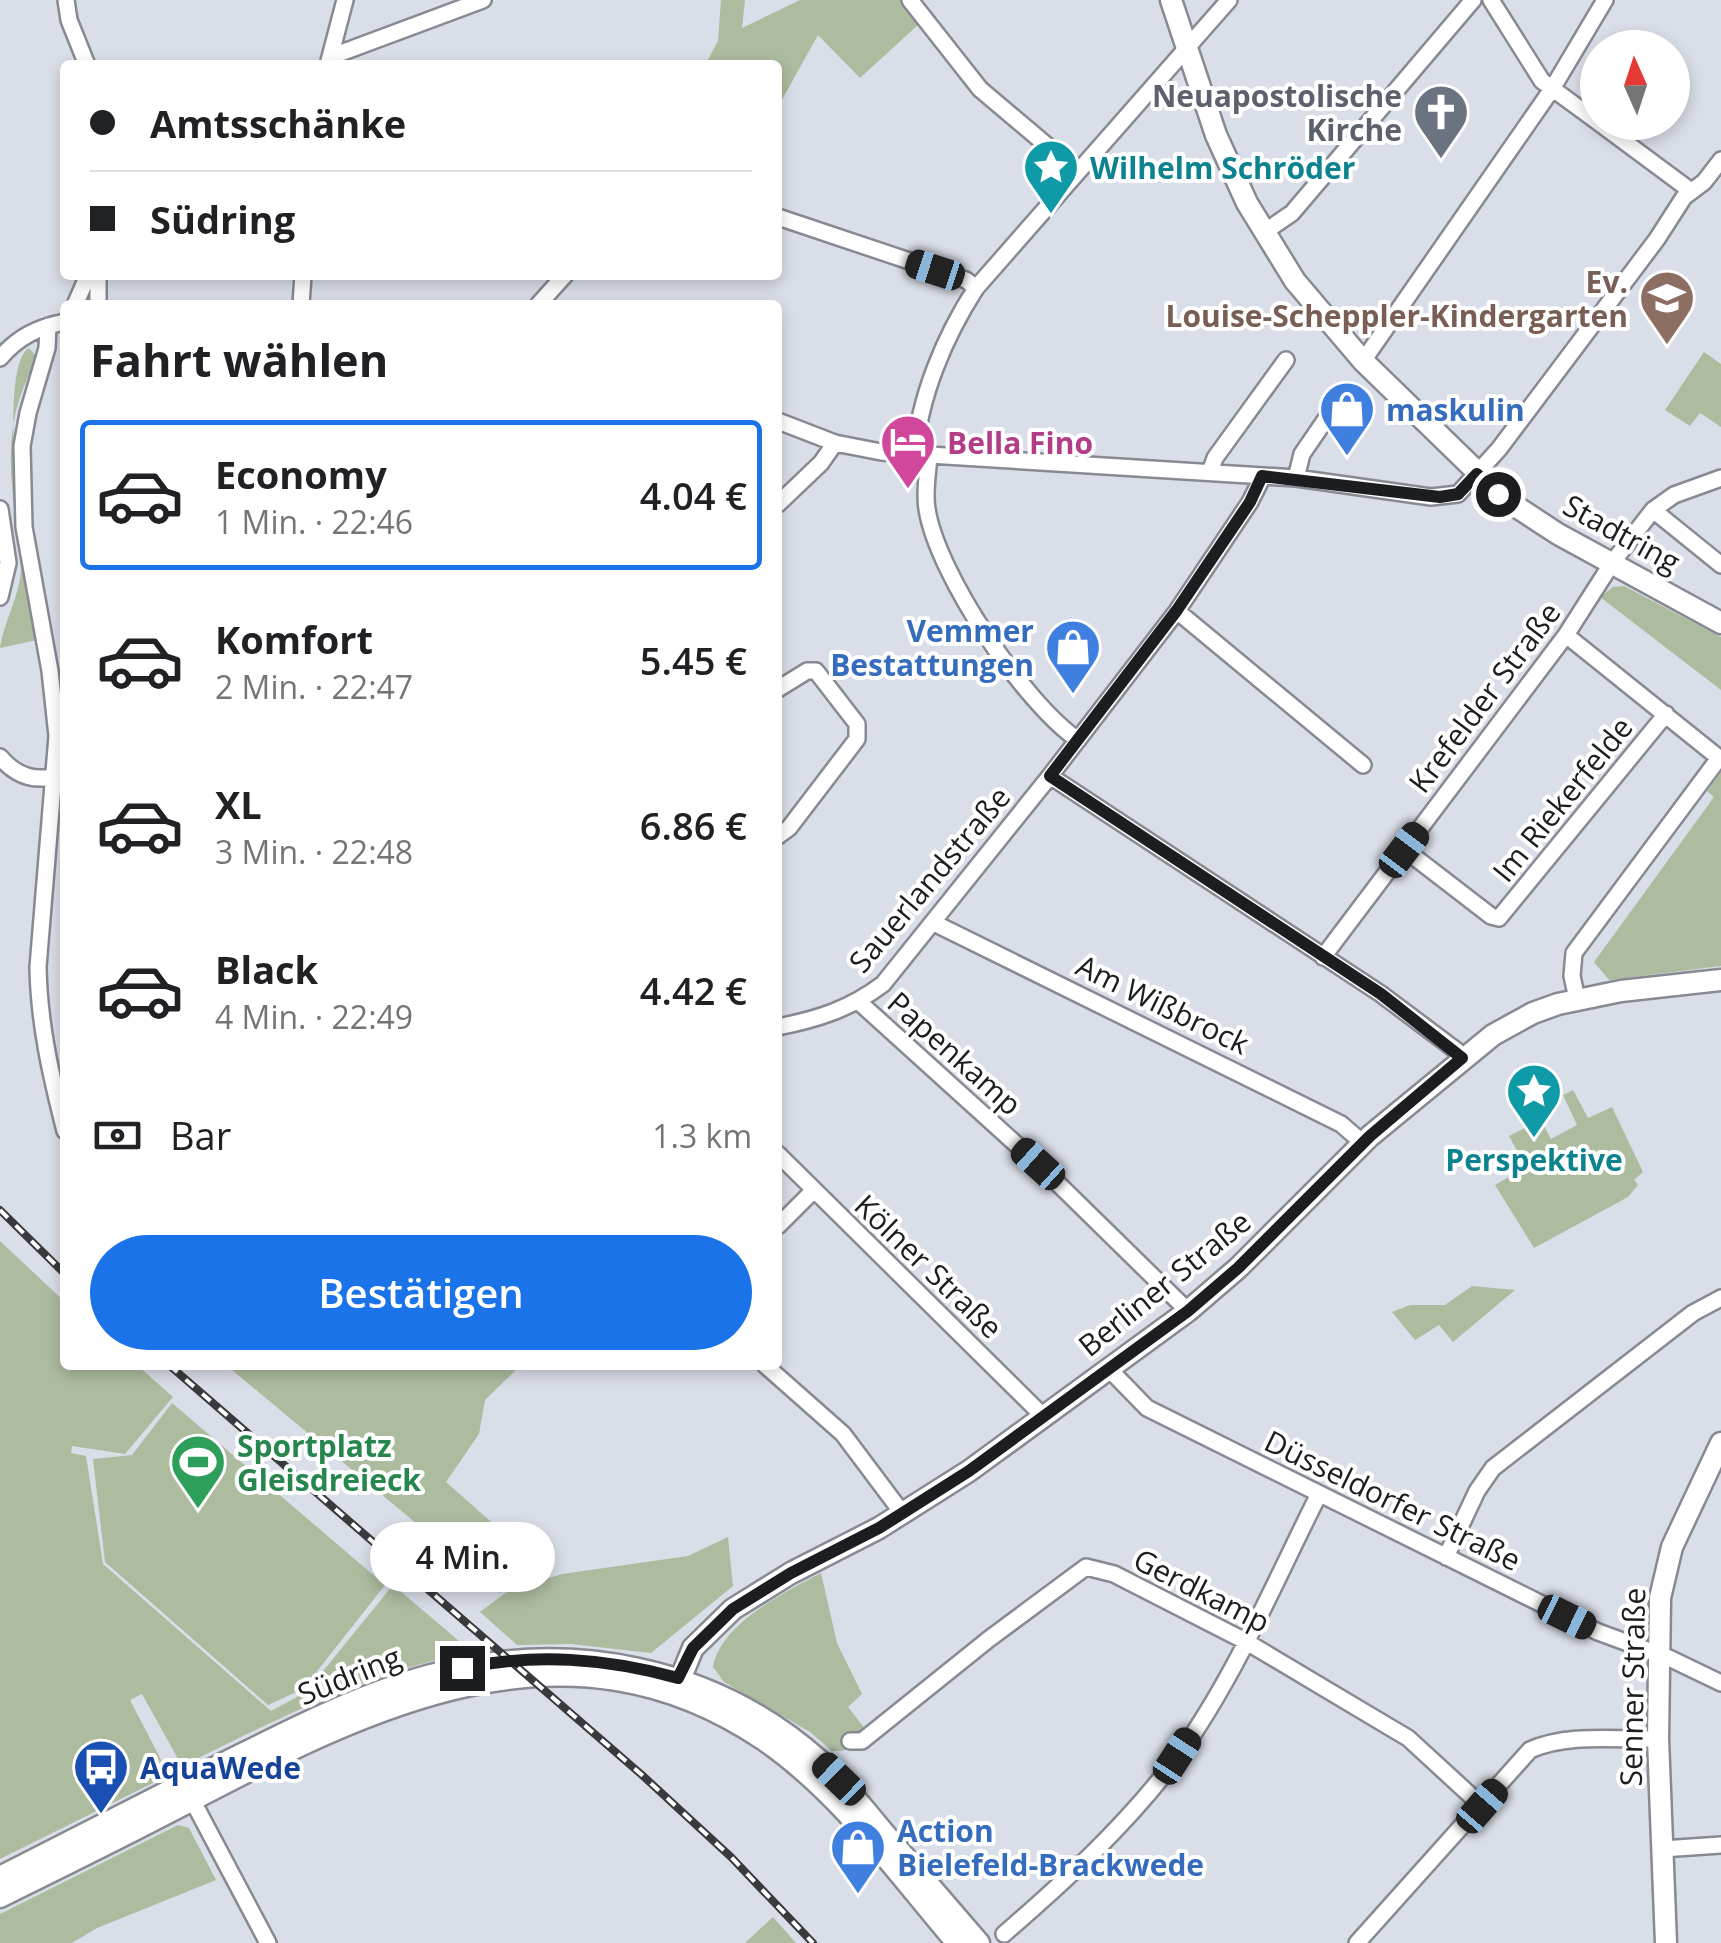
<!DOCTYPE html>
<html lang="de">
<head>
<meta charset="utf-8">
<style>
  body { margin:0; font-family:"Open Sans",sans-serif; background:#f6f6f6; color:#202124; height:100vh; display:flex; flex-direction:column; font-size:38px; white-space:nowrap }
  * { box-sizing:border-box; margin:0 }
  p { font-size:32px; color:#757577 }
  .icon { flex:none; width:55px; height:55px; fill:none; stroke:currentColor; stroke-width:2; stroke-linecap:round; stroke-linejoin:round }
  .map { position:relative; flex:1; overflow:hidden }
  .details { position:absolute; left:60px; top:300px; width:722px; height:1070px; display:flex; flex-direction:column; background:#fff; border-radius:10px; box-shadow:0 5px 15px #0003 }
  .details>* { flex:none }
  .hud { position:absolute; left:60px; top:60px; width:722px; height:220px; border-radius:10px; box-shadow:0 5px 15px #0003; display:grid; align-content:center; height:220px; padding:0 30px; background:#fff }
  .needle { width:65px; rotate:357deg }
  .fabs { position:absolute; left:1580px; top:30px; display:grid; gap:20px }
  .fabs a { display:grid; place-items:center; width:110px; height:110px; border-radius:50%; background:#fff; box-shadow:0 5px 15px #0003; font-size:50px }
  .end { position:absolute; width:45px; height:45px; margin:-22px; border:12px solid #1c1d20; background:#fff; box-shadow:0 0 0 5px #fff }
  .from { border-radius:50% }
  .bubble { position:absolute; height:70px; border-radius:35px; background:#fff; box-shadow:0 5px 15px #0003; font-size:32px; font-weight:600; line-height:70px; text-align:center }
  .car { position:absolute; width:30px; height:60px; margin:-30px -15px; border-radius:12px; box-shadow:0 0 8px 2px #0007; background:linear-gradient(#222 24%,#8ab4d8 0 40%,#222 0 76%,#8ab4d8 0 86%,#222 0) }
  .hud b { display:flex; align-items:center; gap:35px; height:95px; font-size:38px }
  .hud b+b { border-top:2px solid #e0e0e0 }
  .hud i { width:25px; height:25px; background:#202124 }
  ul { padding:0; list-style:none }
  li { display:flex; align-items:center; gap:30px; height:150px; margin:0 20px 15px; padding:0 10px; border:5px solid transparent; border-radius:10px }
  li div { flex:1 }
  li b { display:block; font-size:38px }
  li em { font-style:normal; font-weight:600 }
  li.active { border-color:#1a73e8 }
  li>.icon { width:90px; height:90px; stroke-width:1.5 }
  h2 { padding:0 30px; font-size:45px; line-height:120px }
  .pay { display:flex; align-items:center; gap:25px; height:110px; padding:0 30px; font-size:38px }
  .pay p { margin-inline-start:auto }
  .action { display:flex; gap:20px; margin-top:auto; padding:20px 30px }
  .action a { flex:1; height:115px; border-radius:60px; background:#1a73e8; color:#fff; font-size:40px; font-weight:600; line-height:115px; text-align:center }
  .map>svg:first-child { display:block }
  .green { fill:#adbb9f }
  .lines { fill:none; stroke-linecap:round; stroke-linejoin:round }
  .street-casing { stroke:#878a93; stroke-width:20 }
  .secondary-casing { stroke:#878a93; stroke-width:25 }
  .street { stroke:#fff; stroke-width:15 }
  .secondary { stroke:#fff; stroke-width:20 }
  .rail-casing { stroke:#383a3e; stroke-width:8 }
  .rail { stroke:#fff; stroke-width:4; stroke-dasharray:11; stroke-linecap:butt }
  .route { stroke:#1c1d20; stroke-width:12 }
  .labels { text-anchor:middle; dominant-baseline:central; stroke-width:8; stroke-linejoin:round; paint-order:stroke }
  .worship-label { font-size:30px; font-weight:bold; fill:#5b616d; stroke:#fff; text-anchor:end }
  .culture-label { font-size:30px; font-weight:bold; fill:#0d838f; stroke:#fff; text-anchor:start }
  .education-label { font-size:30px; font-weight:bold; fill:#785e54; stroke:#fff; text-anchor:end }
  .shop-label { font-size:30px; font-weight:bold; fill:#366cbe; stroke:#fff; text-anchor:start }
  .hotel-label { font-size:30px; font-weight:bold; fill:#b23c85; stroke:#fff; text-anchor:start }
  .street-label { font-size:30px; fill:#1c1d20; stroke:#fff }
  .leisure-label { font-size:30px; font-weight:bold; fill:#27864d; stroke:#fff; text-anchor:start }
  .transit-label { font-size:30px; font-weight:bold; fill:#164399; stroke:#fff; text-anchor:start }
</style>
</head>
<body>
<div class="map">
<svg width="1721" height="1943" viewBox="0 0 1721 1943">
  <rect width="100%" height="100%" fill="#dadee8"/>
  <!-- green -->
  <path class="green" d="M721,0H745L742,28L800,0H901L919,24L860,78L818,35L778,107V65H705L718,41Z
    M29,348L36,356C29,376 20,393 15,415C1,478 26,575 37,640L0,648C4,621 20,596 21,569C20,523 0,365 29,348Z
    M1704,352L1721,364V427L1700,413L1690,426L1665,410Z
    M1624,586L1721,637V690L1600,597L1613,587Z
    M1721,772V966L1609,980L1594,962L1714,797L1707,791Z
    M1573,1090L1588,1118L1612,1107L1643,1172L1634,1180L1638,1185L1628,1197L1534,1248L1495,1185L1526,1167L1509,1136L1541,1120L1551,1139L1577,1125L1563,1095Z
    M0,1241L65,1302V1365H137L173,1397L125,1454L72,1446L71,1453L86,1456L103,1564L271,1711L306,1692L393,1585L472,1652C368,1672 276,1720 182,1766L142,1694L130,1700L169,1775L0,1859Z
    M1472,1286L1515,1290L1453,1342L1439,1325L1415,1340L1392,1312L1410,1305H1445Z
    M226,1365H521L485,1400L479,1434L446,1482L532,1558L500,1593Z
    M172,1403L385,1585L303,1689L268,1705L105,1562L93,1459L132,1455Z
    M728,1537L733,1586L651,1653L571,1644L517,1645L480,1612L508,1591L562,1574L688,1556Z
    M821,1573L837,1643L862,1694L848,1707L866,1730L843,1751H832L810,1732L724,1682L713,1667C720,1624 785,1592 821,1573Z
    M178,1825L189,1828L216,1880L97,1928L72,1943H0V1914Z
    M773,1917L796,1943H745Z"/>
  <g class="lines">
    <!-- street casing -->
    <g class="street-casing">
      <path id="street" d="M66,0L69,20L87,65
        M910,0L980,89L1077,171
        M1491,0L1542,81L1598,122
        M330,57L483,0
        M329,61L345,0
        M1598,122L1691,191
        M778,217L966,280L976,288
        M1263,233L1292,213L1473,0
        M75,305L88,275
        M98,305V275
        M301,305L303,275
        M538,305L565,275
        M48,326L47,348L28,413L22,446L24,527L50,671L57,736L38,967C39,1024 51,1076 65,1131
        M0,358C18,337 38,327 65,322
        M1363,361L1552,89L1605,0
        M778,421L835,443L881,452L1296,478L1431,497L1458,494L1499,449L1657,239L1684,197L1704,182L1721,160
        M915,454C919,397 945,336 976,288L1229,0
        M929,455C928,472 924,492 927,509C937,574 1024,703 1078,740
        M1210,472L1215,458L1286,360
        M1296,478L1302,454L1341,397
        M778,504L821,463L835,443
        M0,509L8,563L0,597
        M1653,510L1721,565
        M1177,611L1363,765
        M1566,635L1719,758L1574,953L1572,976L1577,999
        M778,689L807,671H816L857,724V739L789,828L778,836
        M0,757C18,778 36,782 63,775
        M1050,776L1381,994L1457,1051L1462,1058
        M1404,849L1491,916L1499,918L1666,714
        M934,923L1341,1124L1363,1143
        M1323,957L1566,635L1612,563L1653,510L1674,495L1721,478
        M859,1002L1038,1164L1188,1311
        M778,1027C818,1019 850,1009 883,984L1050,776L1177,611L1250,502L1263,476
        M778,1154L1043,1416
        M778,1226L813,1191
        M765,1365L843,1434L903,1514
        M1109,1369L1147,1408L1598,1632L1669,1658L1721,1683
        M1446,1557L1477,1491L1493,1468L1693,1313L1721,1298
        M850,1741H862L989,1639L1086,1567L1114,1574L1245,1641L1386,1725L1408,1738L1482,1806
        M188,1792L268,1943
        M1662,1849L1721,1845
        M1004,1934C1064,1882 1121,1830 1170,1767C1232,1685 1273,1585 1319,1494
        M1357,1943L1530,1750C1568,1733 1616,1740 1658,1739"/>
    </g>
    <!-- secondary casing -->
    <g class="secondary-casing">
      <path id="secondary" d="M1171,0L1216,135L1247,203L1295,281L1363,361L1506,500L1558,534L1721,623
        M674,1694L693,1648L733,1609L791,1573L879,1528L969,1471L1188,1311L1238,1268L1370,1136L1493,1035L1533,1013L1558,1004L1621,991L1721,980
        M0,1877C72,1840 144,1803 216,1767C285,1733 356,1695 431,1675C568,1639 712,1665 820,1761C844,1783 864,1809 885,1834C916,1870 948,1907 979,1943
        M0,1897C61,1867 122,1837 183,1805C369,1707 566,1606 764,1740C841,1793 897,1873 957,1943
        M1666,1943L1658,1739L1660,1598L1672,1547L1721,1443"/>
    </g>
    <!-- street -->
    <use href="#street" class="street"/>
    <!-- secondary -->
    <use href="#secondary" class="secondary"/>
    <!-- rail casing -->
    <g class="rail-casing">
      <path id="rail" d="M0,1210L65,1274
        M169,1365L642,1775L731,1857L813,1943"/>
    </g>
    <!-- rail -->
    <use href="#rail" class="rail"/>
  </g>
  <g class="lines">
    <!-- route -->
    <path class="route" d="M462,1668C536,1653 605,1658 678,1678L693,1648L733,1609L791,1573L879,1528L969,1471L1188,1311L1238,1268L1370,1136L1462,1058L1381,994L1050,776L1177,610L1250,502L1262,476L1440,497L1458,494L1477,474L1498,494"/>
  </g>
  <!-- icons -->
  <defs>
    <g id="church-pin" transform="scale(2.875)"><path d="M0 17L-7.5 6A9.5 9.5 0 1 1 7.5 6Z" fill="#6b7280" stroke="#fff"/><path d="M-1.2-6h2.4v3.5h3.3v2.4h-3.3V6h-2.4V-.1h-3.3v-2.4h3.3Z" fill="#fff"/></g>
    <g id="sight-pin" transform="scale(2.875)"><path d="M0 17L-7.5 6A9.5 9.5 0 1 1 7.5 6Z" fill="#0f9aa8" stroke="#fff"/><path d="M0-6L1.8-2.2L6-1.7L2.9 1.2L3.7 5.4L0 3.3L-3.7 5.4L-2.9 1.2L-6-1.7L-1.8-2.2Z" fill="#fff"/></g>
    <g id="school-pin" transform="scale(2.875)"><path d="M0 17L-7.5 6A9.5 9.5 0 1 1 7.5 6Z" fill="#8d6e63" stroke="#fff"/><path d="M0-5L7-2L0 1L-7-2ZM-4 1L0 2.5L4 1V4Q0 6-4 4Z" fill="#fff"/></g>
    <g id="shop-pin" transform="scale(2.875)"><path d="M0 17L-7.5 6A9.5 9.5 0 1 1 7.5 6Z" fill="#3f7fe0" stroke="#fff"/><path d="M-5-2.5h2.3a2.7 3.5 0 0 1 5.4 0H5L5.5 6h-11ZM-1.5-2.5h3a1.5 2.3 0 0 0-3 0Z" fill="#fff"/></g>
    <g id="hotel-pin" transform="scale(2.875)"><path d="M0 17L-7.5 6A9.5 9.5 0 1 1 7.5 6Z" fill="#d1479c" stroke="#fff"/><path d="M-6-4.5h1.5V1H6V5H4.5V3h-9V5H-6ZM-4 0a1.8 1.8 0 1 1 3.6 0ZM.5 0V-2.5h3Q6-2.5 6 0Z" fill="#fff"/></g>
    <g id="stadium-pin" transform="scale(2.875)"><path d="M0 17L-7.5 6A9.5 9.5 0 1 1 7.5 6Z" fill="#2e9e5b" stroke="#fff"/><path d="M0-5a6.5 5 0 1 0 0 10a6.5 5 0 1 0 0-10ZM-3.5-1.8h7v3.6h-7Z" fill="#fff"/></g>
    <g id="bus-pin" transform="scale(2.875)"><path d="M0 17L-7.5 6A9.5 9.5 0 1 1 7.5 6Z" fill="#1a4fb4" stroke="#fff"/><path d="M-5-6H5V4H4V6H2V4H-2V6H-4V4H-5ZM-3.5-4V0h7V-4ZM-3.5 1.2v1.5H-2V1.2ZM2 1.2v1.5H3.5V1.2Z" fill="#fff"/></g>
  </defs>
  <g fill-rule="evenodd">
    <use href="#church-pin" x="1441" y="112"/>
    <use href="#sight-pin" x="1051" y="167"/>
    <use href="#school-pin" x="1667" y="298"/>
    <use href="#shop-pin" x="1347" y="409"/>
    <use href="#hotel-pin" x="908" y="442"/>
    <use href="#shop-pin" x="1073" y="647"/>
    <use href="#sight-pin" x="1534" y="1091"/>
    <use href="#stadium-pin" x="198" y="1462"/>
    <use href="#bus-pin" x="101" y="1767"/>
    <use href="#shop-pin" x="858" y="1847"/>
  </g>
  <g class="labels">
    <!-- worship labels -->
    <g class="worship-label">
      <text x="1402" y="95">Neuapostolische<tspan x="1402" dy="34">Kirche</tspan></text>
    </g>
    <!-- culture labels -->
    <g class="culture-label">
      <text x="1090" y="167">Wilhelm Schröder</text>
      <text x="1534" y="1159" text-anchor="middle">Perspektive</text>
    </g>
    <!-- education labels -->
    <g class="education-label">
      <text x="1628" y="281">Ev.<tspan x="1628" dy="34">Louise-Scheppler-Kindergarten</tspan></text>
    </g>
    <!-- shop labels -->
    <g class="shop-label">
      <text x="1386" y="409">maskulin</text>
      <text x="1034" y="630" text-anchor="end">Vemmer<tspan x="1034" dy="34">Bestattungen</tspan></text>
      <text x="897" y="1830">Action<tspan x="897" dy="34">Bielefeld-Brackwede</tspan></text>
    </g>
    <!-- hotel labels -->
    <g class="hotel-label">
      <text x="947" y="442">Bella Fino</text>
    </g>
    <!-- street labels -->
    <g class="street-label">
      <text transform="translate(1622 533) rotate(29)">Stadtring</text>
      <text transform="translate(1484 697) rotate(-53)">Krefelder Straße</text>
      <text transform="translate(1562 799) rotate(-51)">Im Riekerfelde</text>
      <text transform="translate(929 879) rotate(-50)">Sauerlandstraße</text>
      <text transform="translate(1163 1004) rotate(26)">Am Wißbrock</text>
      <text transform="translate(955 1053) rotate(42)">Papenkamp</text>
      <text transform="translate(929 1266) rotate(44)">Kölner Straße</text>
      <text transform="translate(1164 1283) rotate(-39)">Berliner Straße</text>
      <text transform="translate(1393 1500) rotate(26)">Düsseldorfer Straße</text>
      <text transform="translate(1202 1590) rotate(27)">Gerdkamp</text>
      <text transform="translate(349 1675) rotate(-22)">Südring</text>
      <text transform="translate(1632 1687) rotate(-89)">Senner Straße</text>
    </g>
    <!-- leisure labels -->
    <g class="leisure-label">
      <text x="237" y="1445">Sportplatz<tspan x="237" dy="34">Gleisdreieck</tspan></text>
    </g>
    <!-- transit labels -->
    <g class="transit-label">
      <text x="140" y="1767">AquaWede</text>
    </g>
  </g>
</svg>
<div class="fabs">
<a><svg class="needle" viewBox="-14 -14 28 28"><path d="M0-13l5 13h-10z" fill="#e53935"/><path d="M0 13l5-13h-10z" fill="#757577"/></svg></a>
</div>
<i class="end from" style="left:1498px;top:494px"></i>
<i class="end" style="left:462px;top:1668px"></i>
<div class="bubble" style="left:370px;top:1522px;width:185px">4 Min.</div>
<i class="car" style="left:935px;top:270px;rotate:288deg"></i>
<i class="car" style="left:1404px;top:850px;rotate:37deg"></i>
<i class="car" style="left:1038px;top:1164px;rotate:312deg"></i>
<i class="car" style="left:1567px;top:1617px;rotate:116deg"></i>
<i class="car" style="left:1177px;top:1756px;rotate:33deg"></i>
<i class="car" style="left:839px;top:1779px;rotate:314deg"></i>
<i class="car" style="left:1482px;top:1806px;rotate:41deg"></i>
<div class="hud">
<b><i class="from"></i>Amtsschänke</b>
<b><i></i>Südring</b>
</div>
<section class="details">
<h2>Fahrt wählen</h2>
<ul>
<li class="active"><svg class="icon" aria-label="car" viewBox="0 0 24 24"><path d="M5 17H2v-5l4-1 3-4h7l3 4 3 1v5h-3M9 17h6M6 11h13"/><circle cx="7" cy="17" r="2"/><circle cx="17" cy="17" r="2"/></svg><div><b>Economy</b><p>1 Min. · 22:46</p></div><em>4.04 €</em></li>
<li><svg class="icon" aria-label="car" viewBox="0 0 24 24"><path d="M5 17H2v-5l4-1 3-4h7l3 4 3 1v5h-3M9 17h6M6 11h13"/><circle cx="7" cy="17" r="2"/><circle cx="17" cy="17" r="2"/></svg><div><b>Komfort</b><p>2 Min. · 22:47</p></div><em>5.45 €</em></li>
<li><svg class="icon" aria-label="car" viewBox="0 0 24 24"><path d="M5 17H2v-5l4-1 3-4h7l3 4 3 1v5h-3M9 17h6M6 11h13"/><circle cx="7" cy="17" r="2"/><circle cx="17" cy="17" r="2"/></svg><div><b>XL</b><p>3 Min. · 22:48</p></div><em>6.86 €</em></li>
<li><svg class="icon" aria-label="car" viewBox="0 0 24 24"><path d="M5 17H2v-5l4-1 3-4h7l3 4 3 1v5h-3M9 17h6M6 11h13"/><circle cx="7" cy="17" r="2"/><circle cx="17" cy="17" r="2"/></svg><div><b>Black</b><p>4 Min. · 22:49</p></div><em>4.42 €</em></li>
</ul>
<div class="pay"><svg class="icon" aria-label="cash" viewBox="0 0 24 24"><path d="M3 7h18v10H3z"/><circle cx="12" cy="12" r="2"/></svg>Bar<p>1.3 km</p></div>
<div class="action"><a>Bestätigen</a></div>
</section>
</div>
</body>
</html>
